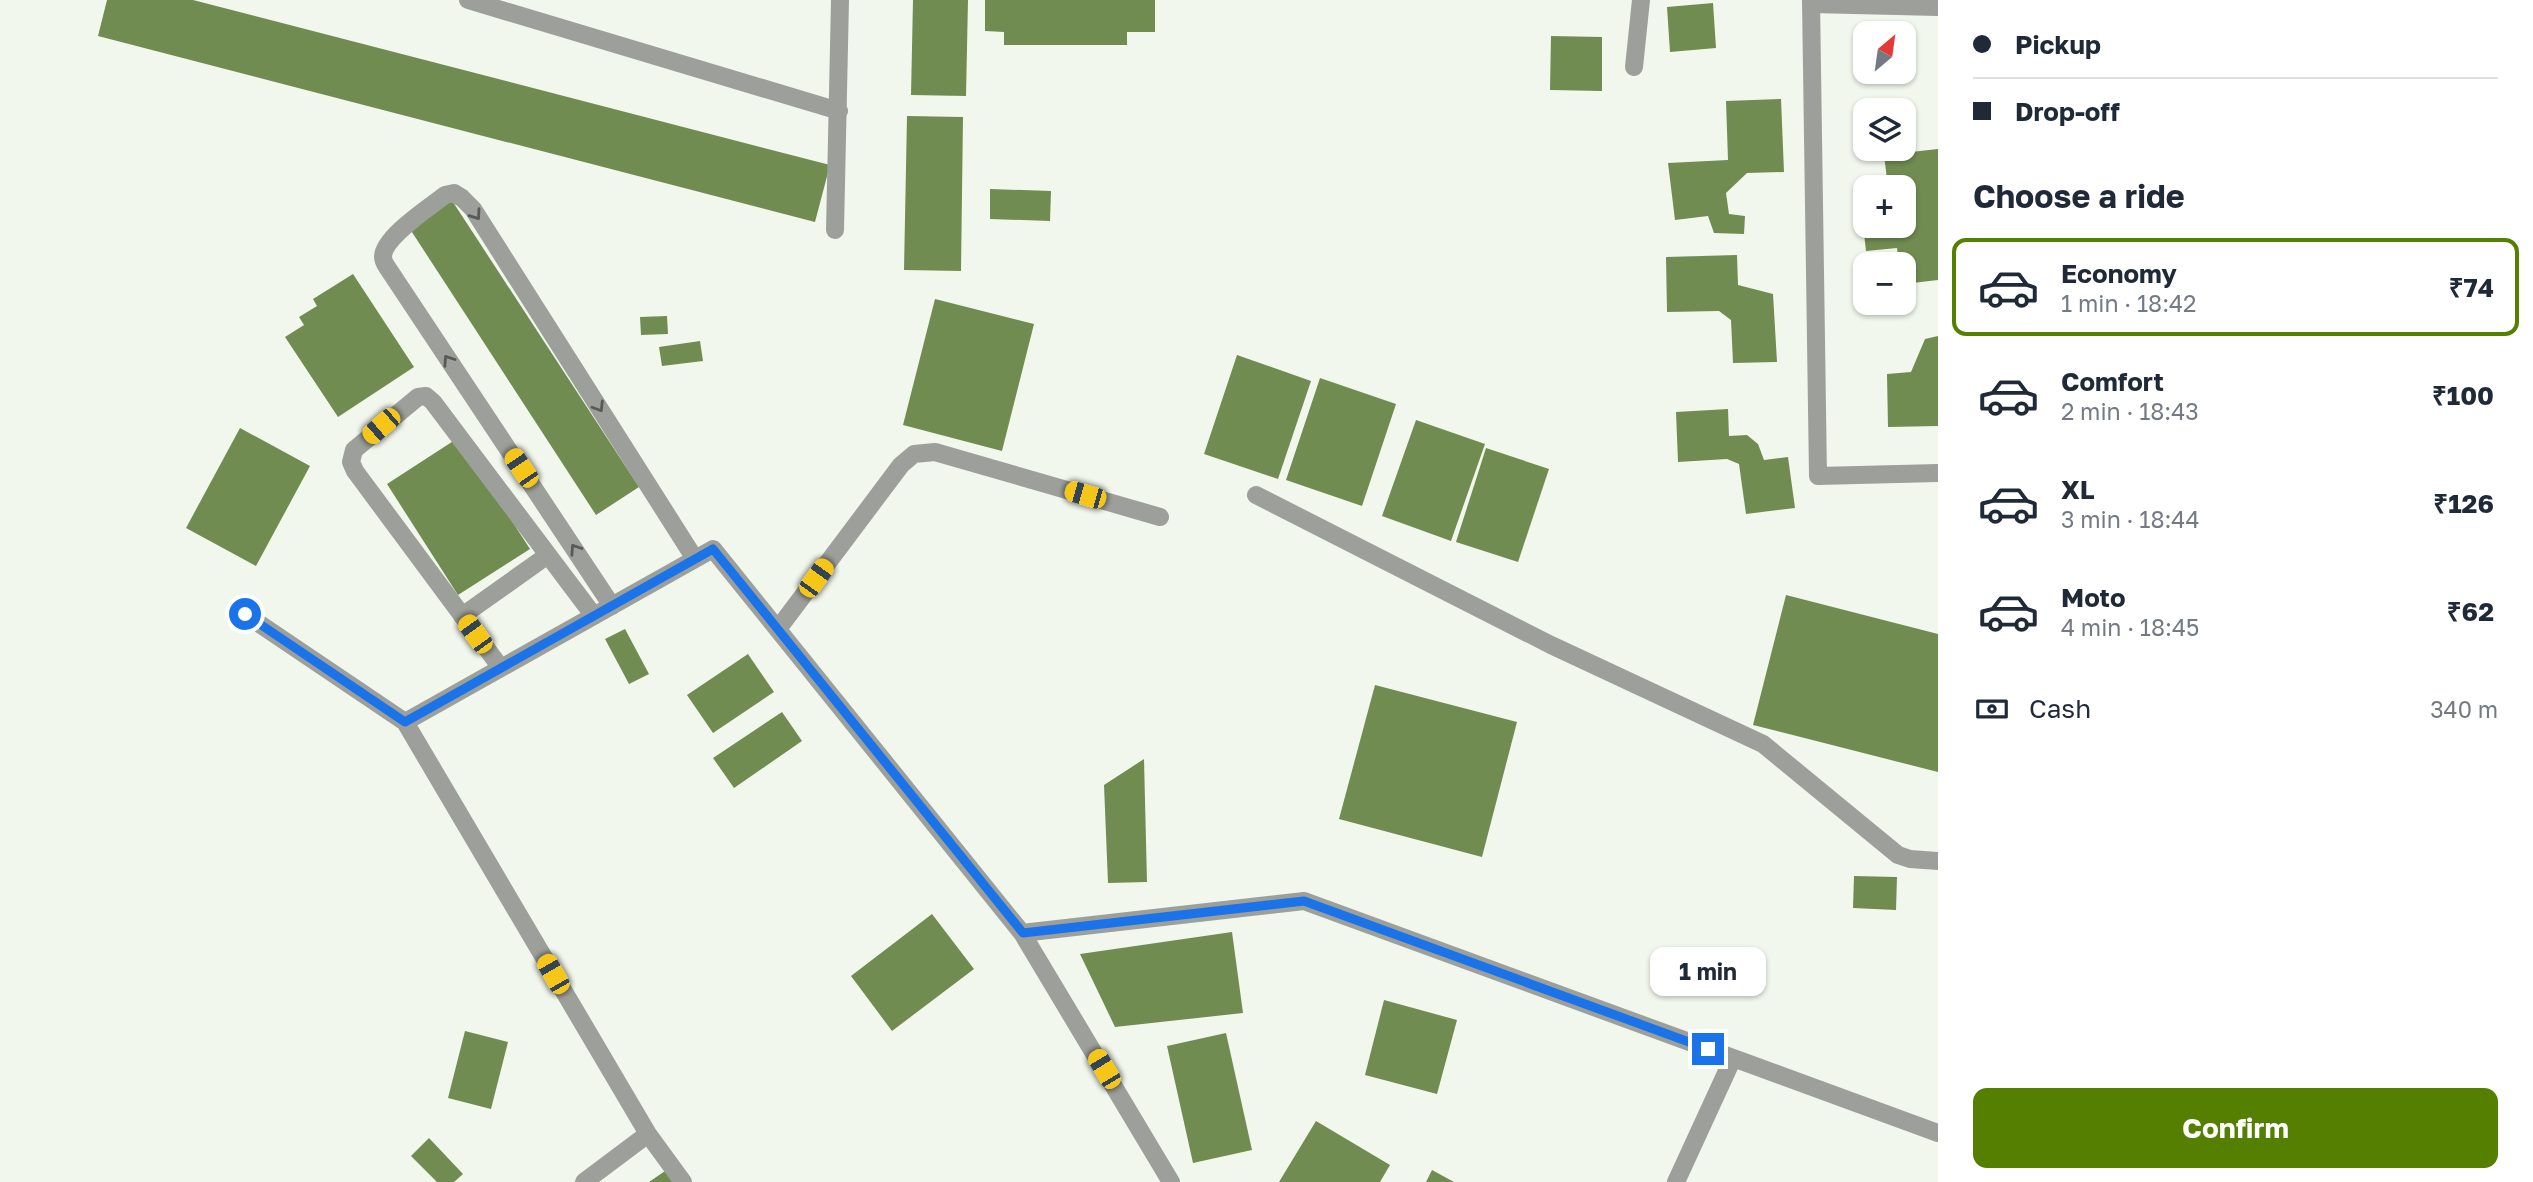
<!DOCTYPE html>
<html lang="en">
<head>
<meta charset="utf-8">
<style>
  body { margin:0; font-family:"Golos Text",sans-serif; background:#f2f2f3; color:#1f2937; height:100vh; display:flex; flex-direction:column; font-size:26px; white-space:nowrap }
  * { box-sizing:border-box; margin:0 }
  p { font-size:23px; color:#747a83 }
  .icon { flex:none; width:38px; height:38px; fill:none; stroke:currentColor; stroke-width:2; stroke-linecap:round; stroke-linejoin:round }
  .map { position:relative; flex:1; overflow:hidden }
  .sheet { display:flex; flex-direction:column; background:#fff; width:595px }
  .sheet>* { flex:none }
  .guide { display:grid; align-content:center; height:154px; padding:0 35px; background:#fff }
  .needle { width:46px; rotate:29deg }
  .tools { position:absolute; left:1853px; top:21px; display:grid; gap:14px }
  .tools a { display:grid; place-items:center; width:63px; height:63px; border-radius:14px; background:#fff; box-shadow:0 2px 5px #0004; font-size:35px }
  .end { position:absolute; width:32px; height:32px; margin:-16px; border:9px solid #1a73e8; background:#fff; box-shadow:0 0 0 4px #fff }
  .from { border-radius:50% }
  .bubble { position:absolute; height:49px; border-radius:14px; background:#fff; box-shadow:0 2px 5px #0004; font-size:23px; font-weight:700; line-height:49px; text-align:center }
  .car { position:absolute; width:21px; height:42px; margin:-21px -10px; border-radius:9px; box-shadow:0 0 5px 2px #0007; background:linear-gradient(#f5c518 24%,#345 0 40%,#f5c518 0 76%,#345 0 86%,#f5c518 0) }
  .guide b { display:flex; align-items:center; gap:24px; height:66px; font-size:26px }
  .guide b+b { border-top:2px solid #e0e1e3 }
  .guide i { width:18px; height:18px; background:#1f2937 }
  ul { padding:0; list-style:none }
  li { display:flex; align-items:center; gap:21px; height:98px; margin:0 14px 10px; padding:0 21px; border:4px solid transparent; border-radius:14px }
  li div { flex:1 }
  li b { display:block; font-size:26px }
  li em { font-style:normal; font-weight:700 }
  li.on { border-color:#557f01 }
  li>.icon { width:63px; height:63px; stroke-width:1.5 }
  h2 { padding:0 35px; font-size:32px; line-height:84px }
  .pay { display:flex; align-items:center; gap:18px; height:77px; padding:0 35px; font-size:26px }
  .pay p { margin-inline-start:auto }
  .primary-button { display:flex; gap:14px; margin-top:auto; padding:14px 35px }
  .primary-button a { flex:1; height:80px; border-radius:14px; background:#557f01; color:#fff; font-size:28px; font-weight:700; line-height:80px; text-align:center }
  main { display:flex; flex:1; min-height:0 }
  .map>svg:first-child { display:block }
  .building { fill:#708c51 }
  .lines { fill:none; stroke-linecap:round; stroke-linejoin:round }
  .lane { stroke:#9d9f9b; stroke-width:18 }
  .street { stroke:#9d9f9b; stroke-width:18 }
  .oneway { stroke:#585a56 }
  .route { stroke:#1a73e8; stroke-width:9 }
</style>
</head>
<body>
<main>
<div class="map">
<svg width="1938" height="1182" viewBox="0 0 1938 1182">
  <rect width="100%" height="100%" fill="#f2f7ed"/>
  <!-- building -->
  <path class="building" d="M107,0H193L830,165L815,222L98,36Z
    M913,0H968L966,96L911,95Z
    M985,0H1155V32H1127V45H1004V32L985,31Z
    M1713,3L1716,48L1670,52L1667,7Z
    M1551,36L1602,37V91L1550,90Z
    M1781,99L1784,172L1747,173L1726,193L1729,214L1745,216L1744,234L1714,233L1708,216L1675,220L1668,163L1728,160L1726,101Z
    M907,116L963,117L961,271L904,270Z
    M1938,149V280L1904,284V264H1899L1897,248L1866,251L1862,216L1866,215V226H1904V187H1888L1884,155Z
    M990,189L1051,191L1050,221L990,219Z
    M451,199L639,487L596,515L408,226Z
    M1737,255L1738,285L1773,294L1777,362L1733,363L1731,320L1719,311L1667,312L1666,257Z
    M353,274L414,367L338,417L285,337L304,325L299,317L317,306L313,299Z
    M935,299L1034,324L1002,451L903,425Z
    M667,316L668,334L641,335L640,317Z
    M1938,336V426L1888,427L1887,374L1911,372L1925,339Z
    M700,341L703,361L662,366L659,347Z
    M1237,355L1311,381L1278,479L1204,454Z
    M1320,378L1396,404L1362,506L1286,480Z
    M1728,409L1729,436L1747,435L1758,444L1764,460L1788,457L1795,508L1746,514L1739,464L1727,459L1678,462L1676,412Z
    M1416,420L1485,444L1451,541L1382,516Z
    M240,428L310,466L256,566L186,528Z
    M458,438L530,549L458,595L387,484Z
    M1486,448L1549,469L1518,562L1456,542Z
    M1786,595L1938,634V772L1753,725Z
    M625,629L649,674L629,684L605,639Z
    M748,654L774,692L713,733L687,695Z
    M1375,685L1517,722L1482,857L1339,819Z
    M782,712L802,741L734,788L713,758Z
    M1144,759L1147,882L1108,883L1104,785Z
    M1854,876L1897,877L1896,910L1853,908Z
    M932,914L974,969L892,1031L851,976Z
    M1232,932L1243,1013L1115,1027L1080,954Z
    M1384,1000L1457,1020L1437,1094L1365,1075Z
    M465,1031L508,1042L491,1109L448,1098Z
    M1226,1033L1252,1150L1193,1163L1167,1046Z
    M1316,1121L1390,1165L1380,1182H1279Z
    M429,1138L463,1174L454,1182H437L411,1156Z
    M668,1169L676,1182H649Z
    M1432,1170L1454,1182H1426Z"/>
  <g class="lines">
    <!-- lane -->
    <path class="lane" d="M1256,495L1551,645L1763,744L1898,855L1910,859L1938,861"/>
    <!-- street -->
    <path class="street" d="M468,0L839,111
      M1811,0L1818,476L1938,473
      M1811,4L1938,7
      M1634,67L1641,0
      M835,230L840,0
      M612,606L387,267C385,264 383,260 383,257C383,237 430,207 445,195L454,193L462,198L473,209L695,559
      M245,614L405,722
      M462,616L548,555
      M778,629L901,465L914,454L935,452L1160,517
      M501,668L355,471L351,462L354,450L418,397L426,396L433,402L594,616
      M1022,933L1304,901L1938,1133
      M584,1182L648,1134
      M683,1182L648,1134L405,722L713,549L1022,933L1171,1182
      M1676,1182L1733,1058"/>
  </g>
  <!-- one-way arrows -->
  <defs><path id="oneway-chevron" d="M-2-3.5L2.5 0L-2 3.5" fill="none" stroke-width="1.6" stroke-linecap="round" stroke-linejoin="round" transform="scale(1.75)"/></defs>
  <g class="oneway">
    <use href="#oneway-chevron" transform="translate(476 215) rotate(55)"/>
    <use href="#oneway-chevron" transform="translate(448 360) rotate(-124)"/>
    <use href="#oneway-chevron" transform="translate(599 407) rotate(58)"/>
    <use href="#oneway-chevron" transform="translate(575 549) rotate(-124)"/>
  </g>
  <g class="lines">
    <!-- route -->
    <path class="route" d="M245,614L405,722L713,549L1023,933L1304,901L1708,1049"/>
  </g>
</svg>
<div class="tools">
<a><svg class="needle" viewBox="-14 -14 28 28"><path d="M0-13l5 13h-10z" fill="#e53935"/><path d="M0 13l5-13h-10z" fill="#747a83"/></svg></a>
<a><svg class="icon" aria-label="layers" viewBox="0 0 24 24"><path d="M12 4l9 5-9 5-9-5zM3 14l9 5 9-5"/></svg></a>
<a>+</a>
<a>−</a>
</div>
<i class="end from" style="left:245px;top:614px"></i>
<i class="end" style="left:1708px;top:1049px"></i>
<div class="bubble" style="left:1650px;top:947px;width:116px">1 min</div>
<i class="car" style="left:381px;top:426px;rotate:229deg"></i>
<i class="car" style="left:521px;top:468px;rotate:326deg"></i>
<i class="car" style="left:1085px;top:495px;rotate:286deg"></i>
<i class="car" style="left:816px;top:578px;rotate:36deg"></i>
<i class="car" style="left:475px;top:634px;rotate:324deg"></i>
<i class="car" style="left:553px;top:974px;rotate:330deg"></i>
<i class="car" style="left:1104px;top:1069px;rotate:329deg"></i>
</div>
<section class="sheet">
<div class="guide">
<b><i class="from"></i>Pickup</b>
<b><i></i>Drop-off</b>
</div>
<h2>Choose a ride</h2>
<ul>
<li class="on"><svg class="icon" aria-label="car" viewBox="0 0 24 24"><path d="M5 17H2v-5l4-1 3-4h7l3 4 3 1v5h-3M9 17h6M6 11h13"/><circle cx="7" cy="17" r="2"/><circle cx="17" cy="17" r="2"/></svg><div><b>Economy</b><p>1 min · 18:42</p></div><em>₹74</em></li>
<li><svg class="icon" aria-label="car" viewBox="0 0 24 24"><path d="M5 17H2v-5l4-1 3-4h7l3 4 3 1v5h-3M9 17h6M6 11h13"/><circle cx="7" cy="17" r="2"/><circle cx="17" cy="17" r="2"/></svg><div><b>Comfort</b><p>2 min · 18:43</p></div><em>₹100</em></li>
<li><svg class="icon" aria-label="car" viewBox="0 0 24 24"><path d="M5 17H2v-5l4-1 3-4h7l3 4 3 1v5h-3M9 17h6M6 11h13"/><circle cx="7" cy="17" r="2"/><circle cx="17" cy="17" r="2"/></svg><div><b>XL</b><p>3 min · 18:44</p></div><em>₹126</em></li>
<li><svg class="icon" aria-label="car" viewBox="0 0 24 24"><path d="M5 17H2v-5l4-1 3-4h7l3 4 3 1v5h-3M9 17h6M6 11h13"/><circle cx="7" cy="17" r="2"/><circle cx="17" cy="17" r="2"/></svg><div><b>Moto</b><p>4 min · 18:45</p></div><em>₹62</em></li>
</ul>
<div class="pay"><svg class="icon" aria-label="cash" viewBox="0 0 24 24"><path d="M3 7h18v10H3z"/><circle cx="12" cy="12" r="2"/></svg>Cash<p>340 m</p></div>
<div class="primary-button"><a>Confirm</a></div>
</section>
</main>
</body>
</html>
